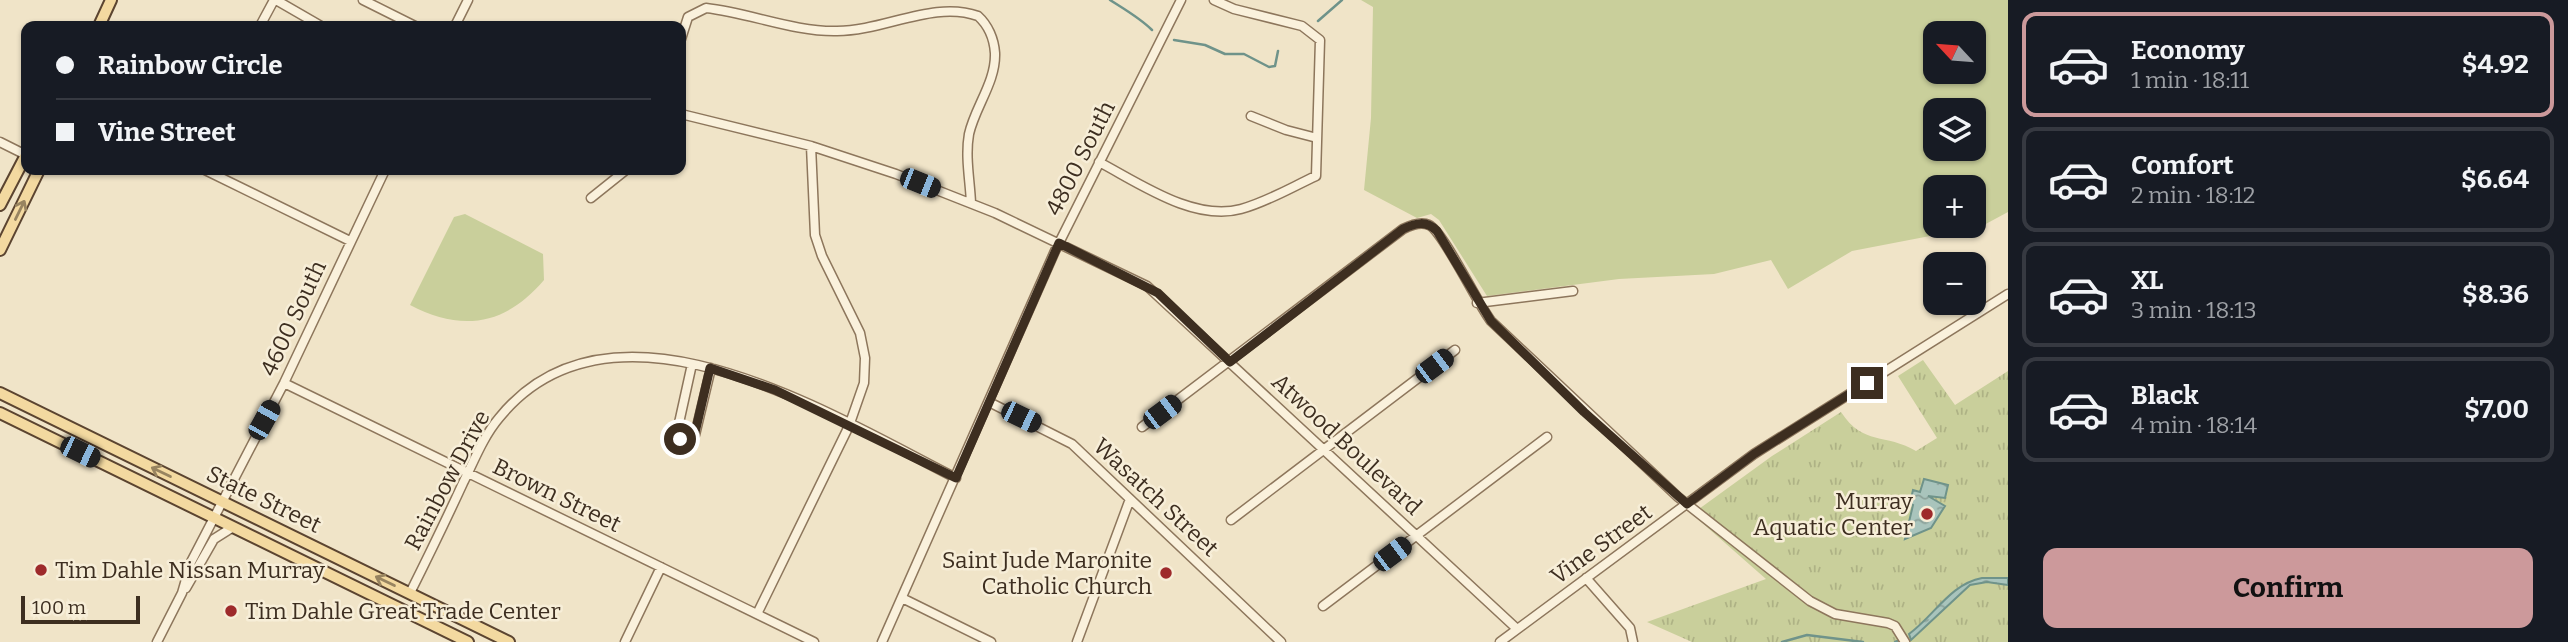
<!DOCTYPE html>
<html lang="en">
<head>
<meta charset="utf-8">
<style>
  body { margin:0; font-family:Bitter,serif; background:#20242c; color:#f1f3f6; height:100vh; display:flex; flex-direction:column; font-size:26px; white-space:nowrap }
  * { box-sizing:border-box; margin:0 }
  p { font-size:23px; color:#9ea1a6 }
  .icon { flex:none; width:38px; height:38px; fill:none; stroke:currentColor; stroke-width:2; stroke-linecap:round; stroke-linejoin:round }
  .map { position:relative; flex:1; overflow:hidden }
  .drawer { display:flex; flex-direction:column; background:#171b24; width:560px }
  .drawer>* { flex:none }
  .top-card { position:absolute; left:21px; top:21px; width:665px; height:154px; border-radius:14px; box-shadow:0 2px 5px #0004; display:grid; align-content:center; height:154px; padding:0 35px; background:#171b24 }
  .needle { width:46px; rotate:296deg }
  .controls { position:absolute; left:1923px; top:21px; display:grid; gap:14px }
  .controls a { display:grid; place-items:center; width:63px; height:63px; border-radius:14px; background:#171b24; box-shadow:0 2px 5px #0004; font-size:35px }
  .scale { position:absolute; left:21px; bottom:18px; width:119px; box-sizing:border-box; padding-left:7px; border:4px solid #3d2e20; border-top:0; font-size:19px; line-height:24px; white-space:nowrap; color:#3d2e20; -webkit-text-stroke:5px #f7eed8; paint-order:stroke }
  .end { position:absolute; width:32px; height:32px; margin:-16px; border:9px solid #3d2e20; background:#fff; box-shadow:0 0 0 4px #fff }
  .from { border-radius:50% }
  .car { position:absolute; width:21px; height:42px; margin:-21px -10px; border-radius:9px; box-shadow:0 0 5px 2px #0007; background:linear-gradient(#222 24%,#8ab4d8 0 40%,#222 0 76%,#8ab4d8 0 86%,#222 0) }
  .top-card b { display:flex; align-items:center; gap:24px; height:66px; font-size:26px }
  .top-card b+b { border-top:2px solid #363941 }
  .top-card i { width:18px; height:18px; background:#f1f3f6 }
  ul { padding:12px 0 0; list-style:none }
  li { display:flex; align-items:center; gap:21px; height:105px; margin:0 14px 10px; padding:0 21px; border:4px solid #363941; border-radius:14px }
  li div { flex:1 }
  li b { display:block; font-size:26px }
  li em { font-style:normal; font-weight:700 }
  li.selected { border-color:#cc999b }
  li>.icon { width:63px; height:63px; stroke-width:1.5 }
  .primary-button { display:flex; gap:14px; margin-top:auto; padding:14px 35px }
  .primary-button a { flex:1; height:80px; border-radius:14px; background:#cc999b; color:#111; font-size:28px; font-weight:700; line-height:80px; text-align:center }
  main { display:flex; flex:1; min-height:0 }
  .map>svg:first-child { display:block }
  .grass { fill:#c9cf9b; fill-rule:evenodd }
  .park { fill:url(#park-tufts) }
  .water { fill:url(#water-ripples); stroke:#6f938a; stroke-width:2 }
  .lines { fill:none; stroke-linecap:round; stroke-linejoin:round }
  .stream { stroke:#6f938a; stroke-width:2.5 }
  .minor-casing { stroke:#8d765c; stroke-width:11 }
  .major-casing { stroke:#5b4430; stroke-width:14 }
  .minor { stroke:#faf1dc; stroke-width:8 }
  .major { stroke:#f3d9a0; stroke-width:10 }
  .oneway { stroke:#988460 }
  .route { stroke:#3d2e20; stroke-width:9 }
  .poi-dot { fill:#9e2a2b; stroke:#f7eed8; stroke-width:2.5 }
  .labels { text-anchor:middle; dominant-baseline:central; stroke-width:5; stroke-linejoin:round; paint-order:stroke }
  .street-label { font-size:23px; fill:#3d2e20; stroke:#f7eed8 }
  .poi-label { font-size:23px; fill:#3d2e20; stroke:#f7eed8; text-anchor:end }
</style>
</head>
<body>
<main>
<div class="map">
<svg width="2008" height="642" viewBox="0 0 2008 642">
  <defs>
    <pattern id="park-tufts" width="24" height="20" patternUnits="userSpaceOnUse" patternTransform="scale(1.75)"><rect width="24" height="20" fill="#c9cf9b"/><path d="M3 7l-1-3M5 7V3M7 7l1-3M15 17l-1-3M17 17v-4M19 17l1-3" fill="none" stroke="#aeb285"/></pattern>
    <pattern id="water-ripples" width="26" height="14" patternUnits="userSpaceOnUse" patternTransform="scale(1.75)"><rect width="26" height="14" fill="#a9c4bc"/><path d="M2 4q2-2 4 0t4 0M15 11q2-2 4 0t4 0" fill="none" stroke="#8ba098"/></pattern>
  </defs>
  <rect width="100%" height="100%" fill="#f0e4c8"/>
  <!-- grass -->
  <path class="grass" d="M1361,0H2008V212L1982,226L1852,251L1788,289L1771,260L1714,274L1619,279L1487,296L1439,220L1431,214L1417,218L1364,190L1371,118L1373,7ZM1936,33H1974V72H1936ZM1936,110H1974V149H1936ZM1936,187H1974V226H1936Z
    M465,214L543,254L544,280C505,326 461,332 410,305L454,217Z"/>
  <!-- park -->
  <path class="park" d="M1923,360L1955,405L2008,371V642H1692L1647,622L1766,579L1692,514L1772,456L1841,412C1863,446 1886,433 1916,451L1937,438L1898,376Z"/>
  <!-- water -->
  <path class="water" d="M1924,479L1948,485L1945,498L1928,496L1945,506L1931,528L1905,539L1913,505L1910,503L1913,490L1920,492Z
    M1982,578H2008V585L1987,582L1970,585L1911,640L1909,634C1934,616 1950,584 1982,578Z"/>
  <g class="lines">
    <!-- stream -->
    <path class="stream" d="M1110,0C1124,9 1140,18 1152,30
      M1318,21L1342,0
      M1174,40L1205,45L1225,54H1244L1269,67L1275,66L1278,51
      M1782,642L1807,635L1863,642
      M1895,642L1897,641"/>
    <!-- minor casing -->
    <g class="minor-casing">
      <path id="minor" d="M276,0L321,26
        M363,0L415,26
        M260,26L274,0
        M455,26L468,0
        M681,39L688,17L706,8C750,13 794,32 837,31C884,31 934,0 978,16C988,25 994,39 995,53C996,82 975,107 969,134C965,157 970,180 971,203
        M681,114L811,146L896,174L995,213L1147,286L1516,628
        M1251,116L1286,130L1317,138
        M0,142L26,155
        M1099,162C1139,183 1194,222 1241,209C1267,202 1292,187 1316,176L1320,40L1302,26L1234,9L1214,0
        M205,170L350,241
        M591,198L626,170
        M1477,303L1573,291
        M692,364L677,432L684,441L695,435L711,368
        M284,383L814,642
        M989,402L1072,444L1281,642
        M1142,427L1403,229C1411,225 1421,221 1429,225C1443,231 1477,303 1491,321L1678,497L1810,601L1835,614L1888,623L1895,626L1905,642
        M1231,520L1455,350
        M1586,578L1630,628L1633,642
        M186,588L214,539L233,527
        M410,593C428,557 446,520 463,483C474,461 483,437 499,418C613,277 833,416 956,478
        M902,598L991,642
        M1323,606L1547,437
        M757,614L849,426L864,383L865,358L860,333L822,256L815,235L811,146
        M157,642L182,593L191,562L284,383L385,170
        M625,642L661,567
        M882,642L1055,251L1181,0
        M1077,642L1130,499
        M1500,642L1754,454L2008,294"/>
    </g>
    <!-- major casing -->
    <g class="major-casing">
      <path id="major" d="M99,26L111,0
        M0,205L26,155
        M0,250L39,170
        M0,393L509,642
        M0,413L468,642"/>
    </g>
    <!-- minor -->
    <use href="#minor" class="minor"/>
    <!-- major -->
    <use href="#major" class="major"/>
  </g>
  <!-- one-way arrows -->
  <defs><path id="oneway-shaft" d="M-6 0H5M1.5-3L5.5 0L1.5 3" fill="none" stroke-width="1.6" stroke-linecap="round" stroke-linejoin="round" transform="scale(1.75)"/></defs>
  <g class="oneway">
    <use href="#oneway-shaft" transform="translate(20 210) rotate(-64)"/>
    <use href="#oneway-shaft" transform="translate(161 472) rotate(-154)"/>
    <use href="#oneway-shaft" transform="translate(385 581) rotate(-154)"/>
  </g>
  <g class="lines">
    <!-- route -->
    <path class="route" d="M680,439L687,441L694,437L710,368L775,390L956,478L1059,243L1158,293L1230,362L1403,229C1416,223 1426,220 1437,231L1491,321L1584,412L1687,504L1754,454L1867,383"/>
  </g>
  <!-- markers -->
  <g class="poi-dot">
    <circle cx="1927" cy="514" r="7"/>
    <circle cx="41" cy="570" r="7"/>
    <circle cx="1166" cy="573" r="7"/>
    <circle cx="231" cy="611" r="7"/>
  </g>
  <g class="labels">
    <!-- street labels -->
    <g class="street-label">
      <text transform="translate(1080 158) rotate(-63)">4800 South</text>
      <text transform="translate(293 318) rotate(-65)">4600 South</text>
      <text transform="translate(1347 444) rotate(43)">Atwood Boulevard</text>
      <text transform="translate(447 480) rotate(-62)">Rainbow Drive</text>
      <text transform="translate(557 495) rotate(26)">Brown Street</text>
      <text transform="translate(1156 497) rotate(43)">Wasatch Street</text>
      <text transform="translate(264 499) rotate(26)">State Street</text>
      <text transform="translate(1601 544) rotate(-36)">Vine Street</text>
    </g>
    <!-- poi labels -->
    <g class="poi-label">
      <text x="1913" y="501">Murray<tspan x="1913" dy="26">Aquatic Center</tspan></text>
      <text x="1152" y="560">Saint Jude Maronite<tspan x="1152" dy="26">Catholic Church</tspan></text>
      <text x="55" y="570" text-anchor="start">Tim Dahle Nissan Murray</text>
      <text x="245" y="611" text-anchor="start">Tim Dahle Great Trade Center</text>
    </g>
  </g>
</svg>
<div class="controls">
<a><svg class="needle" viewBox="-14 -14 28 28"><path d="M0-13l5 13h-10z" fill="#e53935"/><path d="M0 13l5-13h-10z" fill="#9ea1a6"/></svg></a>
<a><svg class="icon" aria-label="layers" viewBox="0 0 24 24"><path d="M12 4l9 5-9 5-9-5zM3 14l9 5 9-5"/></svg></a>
<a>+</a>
<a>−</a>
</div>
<div class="scale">100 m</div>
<i class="end from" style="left:680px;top:439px"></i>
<i class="end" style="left:1867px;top:383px"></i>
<i class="car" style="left:920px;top:183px;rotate:112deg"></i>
<i class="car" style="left:1434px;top:366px;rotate:53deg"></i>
<i class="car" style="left:1162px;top:412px;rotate:53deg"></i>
<i class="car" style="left:1021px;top:417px;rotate:116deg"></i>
<i class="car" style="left:264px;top:420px;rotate:29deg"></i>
<i class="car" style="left:80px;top:452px;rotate:116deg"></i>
<i class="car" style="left:1392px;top:554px;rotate:53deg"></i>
<div class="top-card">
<b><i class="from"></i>Rainbow Circle</b>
<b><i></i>Vine Street</b>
</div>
</div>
<section class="drawer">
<ul>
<li class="selected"><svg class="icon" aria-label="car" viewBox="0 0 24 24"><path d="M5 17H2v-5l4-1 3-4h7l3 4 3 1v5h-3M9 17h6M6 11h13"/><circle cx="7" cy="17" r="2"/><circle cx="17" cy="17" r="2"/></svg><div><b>Economy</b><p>1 min · 18:11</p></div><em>$4.92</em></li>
<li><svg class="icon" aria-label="car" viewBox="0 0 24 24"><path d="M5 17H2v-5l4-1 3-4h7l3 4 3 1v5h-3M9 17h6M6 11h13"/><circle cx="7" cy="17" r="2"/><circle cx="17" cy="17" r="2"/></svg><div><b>Comfort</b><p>2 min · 18:12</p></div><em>$6.64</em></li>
<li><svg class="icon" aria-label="car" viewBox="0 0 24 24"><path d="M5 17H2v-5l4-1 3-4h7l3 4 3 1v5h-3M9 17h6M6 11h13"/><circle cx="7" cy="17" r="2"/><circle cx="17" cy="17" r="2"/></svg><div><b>XL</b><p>3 min · 18:13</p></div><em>$8.36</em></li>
<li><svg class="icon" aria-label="car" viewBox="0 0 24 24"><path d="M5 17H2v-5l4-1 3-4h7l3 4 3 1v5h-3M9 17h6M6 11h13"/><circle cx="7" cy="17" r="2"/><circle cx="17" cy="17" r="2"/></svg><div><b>Black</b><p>4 min · 18:14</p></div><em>$7.00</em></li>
</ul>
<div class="primary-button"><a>Confirm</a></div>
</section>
</main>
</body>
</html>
